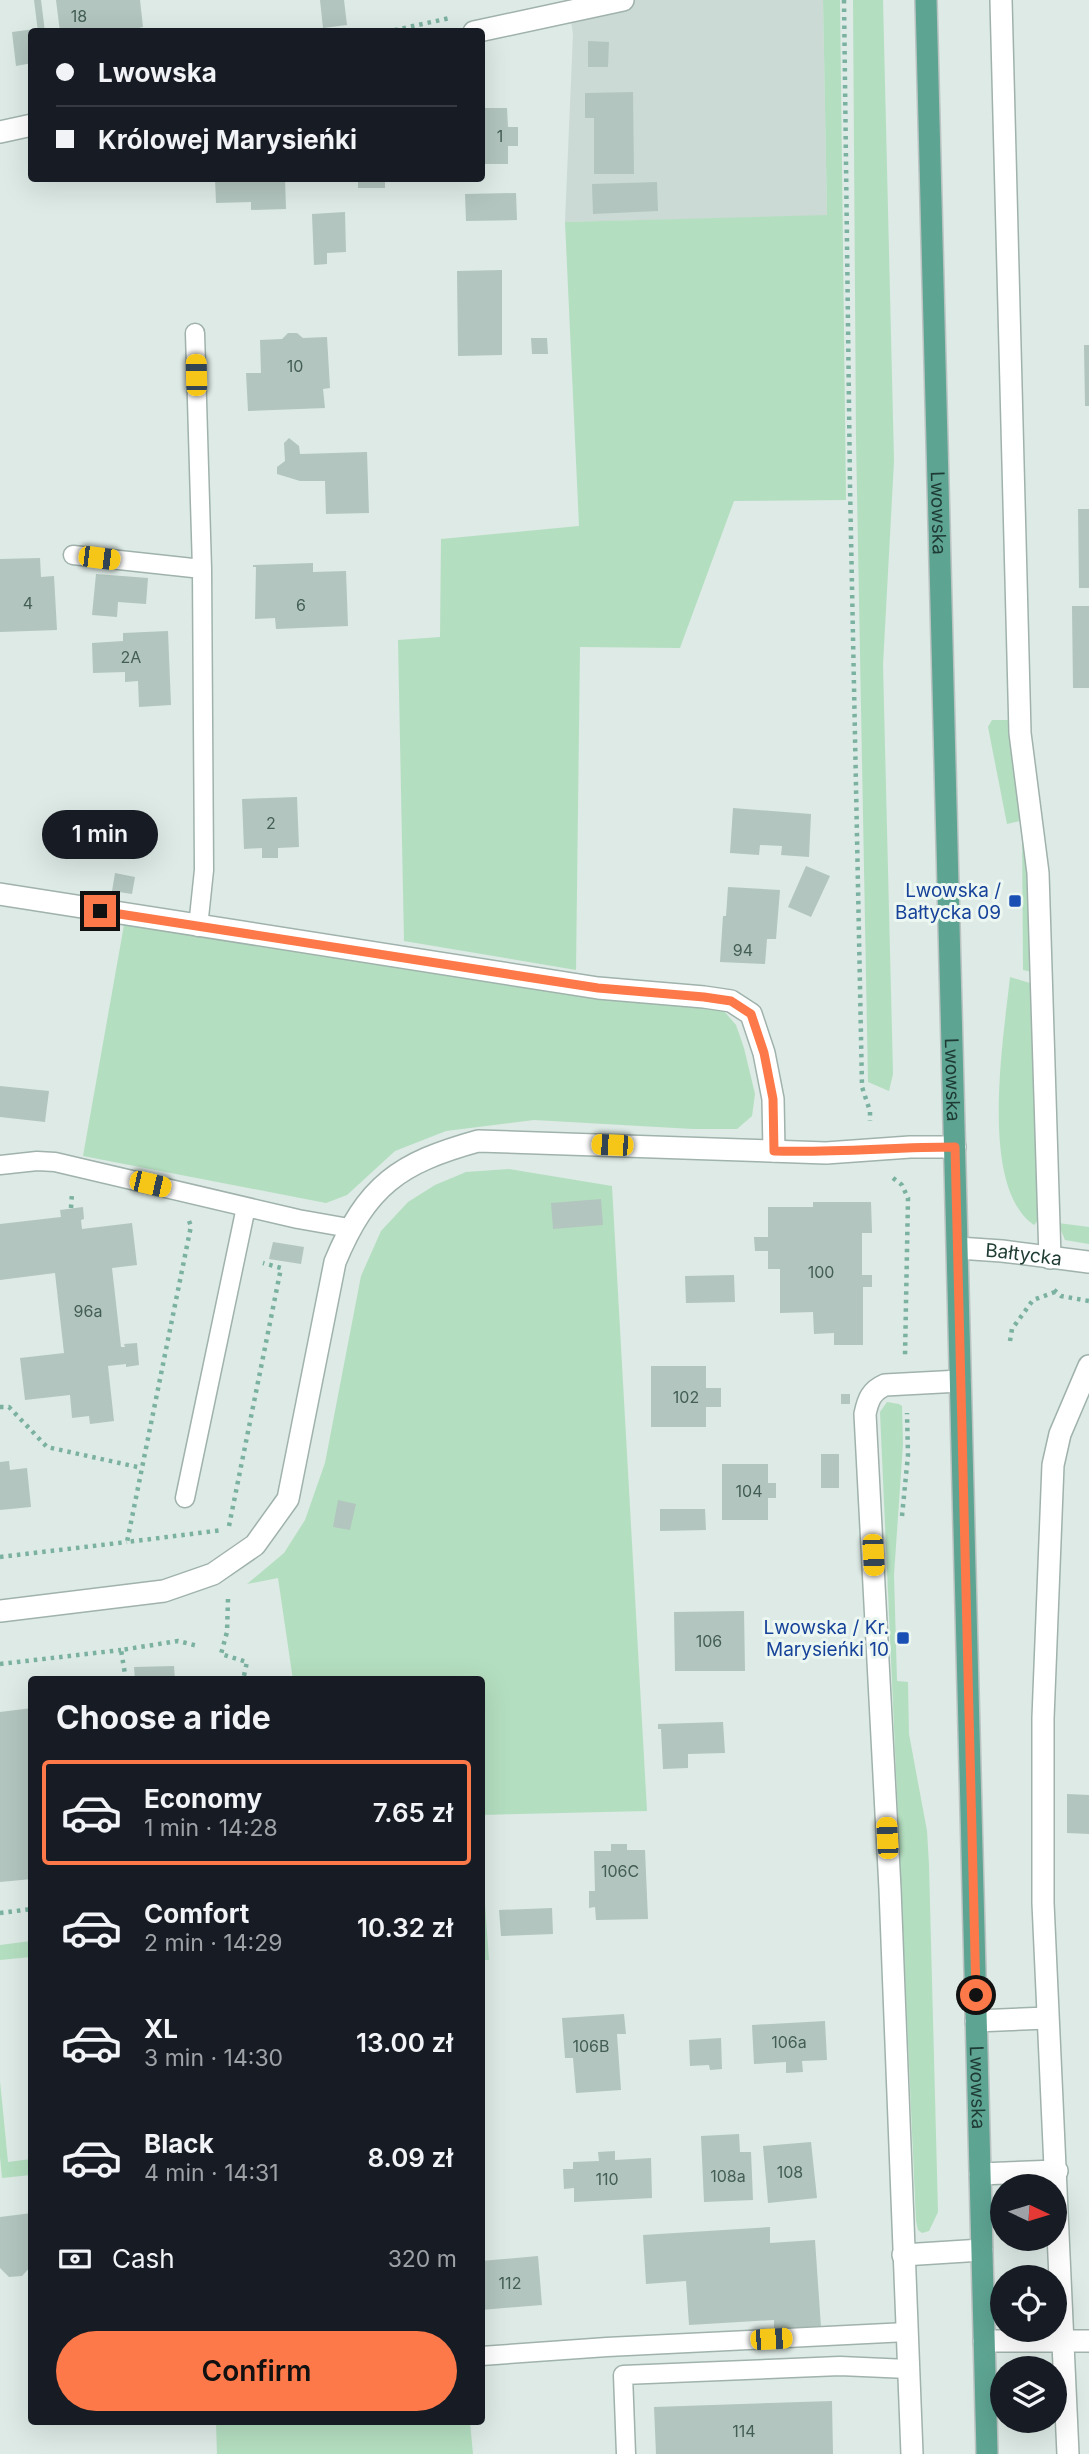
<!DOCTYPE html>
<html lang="en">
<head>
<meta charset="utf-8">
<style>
  body { margin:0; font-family:Inter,sans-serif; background:#242831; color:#f1f3f6; height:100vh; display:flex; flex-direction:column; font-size:26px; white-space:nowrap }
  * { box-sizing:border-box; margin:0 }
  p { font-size:23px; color:#9ea1a6 }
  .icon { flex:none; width:38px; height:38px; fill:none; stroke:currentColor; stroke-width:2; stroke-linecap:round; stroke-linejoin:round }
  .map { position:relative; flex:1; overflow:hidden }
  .panel { position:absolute; left:28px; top:1676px; width:457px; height:749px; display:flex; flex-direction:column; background:#171b24; border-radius:7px; box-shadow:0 7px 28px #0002 }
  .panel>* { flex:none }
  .hud { position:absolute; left:28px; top:28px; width:457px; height:154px; border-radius:7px; box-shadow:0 7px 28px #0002; display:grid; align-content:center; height:154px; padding:0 28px; background:#171b24 }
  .needle { width:46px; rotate:94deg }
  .tools { position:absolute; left:990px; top:2174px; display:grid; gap:14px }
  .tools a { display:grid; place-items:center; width:77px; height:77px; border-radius:50%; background:#171b24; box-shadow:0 7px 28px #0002; font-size:35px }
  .end { position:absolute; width:32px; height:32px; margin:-16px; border:9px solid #fd7949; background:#111; box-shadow:0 0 0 4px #111 }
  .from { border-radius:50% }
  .bubble { position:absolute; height:49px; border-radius:24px; background:#171b24; box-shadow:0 7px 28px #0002; font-size:23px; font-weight:600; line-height:49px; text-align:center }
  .car { position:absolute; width:21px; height:42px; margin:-21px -10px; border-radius:9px; box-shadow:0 0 5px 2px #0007; background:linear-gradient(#f5c518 24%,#345 0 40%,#f5c518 0 76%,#345 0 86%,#f5c518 0) }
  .hud b { display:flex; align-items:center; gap:24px; height:66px; font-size:26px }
  .hud b+b { border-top:2px solid #363941 }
  .hud i { width:18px; height:18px; background:#f1f3f6 }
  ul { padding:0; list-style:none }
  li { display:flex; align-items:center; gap:21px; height:105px; margin:0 14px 10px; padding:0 14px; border:4px solid transparent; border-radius:7px }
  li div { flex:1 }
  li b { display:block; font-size:26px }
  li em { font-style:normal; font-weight:600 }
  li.on { border-color:#fd7949 }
  li>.icon { width:63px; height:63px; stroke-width:1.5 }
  h2 { padding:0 28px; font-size:32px; line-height:84px }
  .pay { display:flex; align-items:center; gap:18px; height:77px; padding:0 28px; font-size:26px }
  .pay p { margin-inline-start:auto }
  .cta { display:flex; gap:14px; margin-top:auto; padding:14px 28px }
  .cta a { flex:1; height:80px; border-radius:42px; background:#fd7949; color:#111; font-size:28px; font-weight:600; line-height:80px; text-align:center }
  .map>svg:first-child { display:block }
  .built { fill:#cbdad4 }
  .green { fill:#b4dec0 }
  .building { fill:#b2c5be }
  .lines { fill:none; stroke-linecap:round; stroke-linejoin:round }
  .lane-casing { stroke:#a0b2ac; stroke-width:21 }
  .street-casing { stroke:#a0b2ac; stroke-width:24 }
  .primary-casing { stroke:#bcc4c2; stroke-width:24 }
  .path { stroke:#7bb1a1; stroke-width:4.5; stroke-dasharray:3.5 5; stroke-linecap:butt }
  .lane { stroke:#fff; stroke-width:18 }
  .street { stroke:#fff; stroke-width:21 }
  .primary { stroke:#5ea493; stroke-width:21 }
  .route { stroke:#fd7949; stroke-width:9 }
  .transit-dot { fill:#1a4fb4; stroke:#edf7f2; stroke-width:2.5 }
  .labels { text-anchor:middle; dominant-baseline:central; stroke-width:6; stroke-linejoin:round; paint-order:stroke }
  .number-label { font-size:16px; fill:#435e56 }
  .street-label { font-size:19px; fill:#1e3b34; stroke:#edf7f2 }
  .transit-label { font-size:19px; fill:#164399; stroke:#edf7f2; text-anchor:end }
</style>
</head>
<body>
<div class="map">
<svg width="1089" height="2454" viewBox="0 0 1089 2454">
  <rect width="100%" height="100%" fill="#ddeae5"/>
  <!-- built -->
  <path class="built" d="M568,0H823L827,216L565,222L573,34Z"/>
  <!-- green -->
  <path class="green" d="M823,0H840L846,500L734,501L680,648L580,647L576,970L404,941L398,640L440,637L441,539L579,526L565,222L827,215Z
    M853,0H883L894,461L883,665L893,1074L889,1091L868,1082L856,439Z
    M992,720H1011L1024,820L1007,824L988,727Z
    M1022,828L1025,829L1032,972L1023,970Z
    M124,925L622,1001L723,1010L736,1025L744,1048L755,1094L752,1116L737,1129H693L534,1120L446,1131L395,1151L347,1195L326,1203L83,1156Z
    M1010,977L1033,984L1039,1219L1034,1225C978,1187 1004,1036 1010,977Z
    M509,1169L612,1186L647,1811L481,1815V1680H293L278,1578L247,1584L284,1553L305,1520L325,1463L361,1276L381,1231L408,1202L435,1185L466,1172Z
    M1058,1223L1089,1227V1244L1065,1240Z
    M887,1402L899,1404L902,1406L903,1444L894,1575L897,1681L908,1682L909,1734L927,1831L929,1865L938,2212L929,2231L922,2233L918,2230L916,2221L880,1412Z
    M481,1850L489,1960H481Z
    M31,1941V1957L0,1960V1945Z
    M0,2081L8,2162L31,2159V2175L2,2178L0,2157Z
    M216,2422H470L473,2454H217Z"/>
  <!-- building -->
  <path class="building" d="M34,0H41L45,32H38Z
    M56,0H140L143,27L122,32H60Z
    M320,0H344L347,25L323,28Z
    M35,29V32H32V63L16,66L12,32Z
    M588,41L609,42L608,67H588Z
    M633,92L634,174H594V118H585V93Z
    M481,108H507L508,127H518V146H508V164H484V175H481Z
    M215,178H285L286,209L251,210V202L216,203Z
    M358,178H385V188H358Z
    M657,182L658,211L593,214L592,184Z
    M516,193L517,220L466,221L465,194Z
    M345,212L346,252L327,253V264L314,265L312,214Z
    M502,270V355L458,356L457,271Z
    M288,333H297L303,338L327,337L330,388L323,389L325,408L248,411L246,373H261L260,340L282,339Z
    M531,338H547L548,354H532Z
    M1084,345H1089V406H1085Z
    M289,438L299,446L300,454L367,452L369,513L326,514L325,481H300L277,474V467L285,461L284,443Z
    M1078,509H1089V588H1079Z
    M40,558L41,577L54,576L57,630L0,632V559Z
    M313,563V572L346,571L348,626L276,629L275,618L255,619L256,567H253V565Z
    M96,574L148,578L146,604L118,602L117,617L92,615Z
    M1072,606H1089V688H1073Z
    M168,631L171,705L139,707L138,681L125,682V672L93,673L92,643L123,641V633Z
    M297,797L299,847L278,848V858H262V848L244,849L242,799Z
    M733,808L811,814L809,857L781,855L782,846L760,845L759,855L730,853Z
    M806,866L830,876L811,917L788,907Z
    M115,873L135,877L132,894L112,891Z
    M728,887L780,890L776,939H767L765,964L720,962L723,916H726Z
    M0,1086L49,1091L45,1122L0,1117Z
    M601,1199L603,1225L553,1229L551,1203Z
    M813,1202H871L872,1233H862V1275H872V1287H863V1345H834V1333L814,1334L813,1312L780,1313V1269H768V1251H755L754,1237H768V1207H813Z
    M83,1207L84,1219L81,1220L82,1229L132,1223L137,1265L112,1268L121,1347H125L124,1344L137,1343L139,1365L126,1367V1364L108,1366L114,1421L90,1424L89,1416L72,1418L70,1395L25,1400L20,1358L64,1353L55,1273L0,1280V1224L61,1217L60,1210Z
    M273,1242L304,1247L301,1264L269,1259Z
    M734,1275L735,1302L686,1303L685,1276Z
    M651,1366H706V1388H721V1407H706V1427H651Z
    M841,1394H850V1404H841Z
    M821,1454H839V1488H821Z
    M9,1461L10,1470L27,1468L31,1507L0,1510V1462Z
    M722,1464H768V1483H776V1498H768V1520H722Z
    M338,1500L356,1504L350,1530L333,1527Z
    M660,1509H705L706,1530L660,1531Z
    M744,1611L745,1671H675L674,1612Z
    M174,1666L175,1680H135L134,1667Z
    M32,1708V1879L0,1882V1712Z
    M723,1722L725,1753L688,1754V1768L663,1769L661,1729H658V1724Z
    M1067,1794L1089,1795V1834L1067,1833Z
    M611,1844H627V1850H645L648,1919L596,1920L595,1907L589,1908V1891H595L594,1851H611Z
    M552,1908L553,1934L501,1936L499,1910Z
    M624,2014L626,2034H617L621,2090L576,2093L573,2058H565L562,2018Z
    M825,2021L827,2060L802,2061L803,2072L786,2073V2062L754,2064L752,2025Z
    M721,2038L722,2069L710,2070L709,2065L690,2066L689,2040Z
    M739,2134L740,2152H751L753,2200L704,2202L701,2136Z
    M811,2142L817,2198L768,2203L763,2146Z
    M615,2151V2160L651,2158L652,2198L574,2202V2188L564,2189L563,2169H573V2162L599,2161L598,2152Z
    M32,2213V2265L22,2276L9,2277L0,2268V2217Z
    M770,2227V2243L815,2240L821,2327L774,2331V2320L689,2325L686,2281L646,2284L643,2235Z
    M538,2256L542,2305L481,2310V2261Z
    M832,2401L833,2454H656L654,2407Z"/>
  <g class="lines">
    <!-- lane casing -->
    <g class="lane-casing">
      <path id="lane" d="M195,333L202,569L204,870L198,927
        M73,555L202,569
        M0,1165L37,1161L55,1162L298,1219L349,1228
        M185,1498L246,1207
        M481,2356L607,2347L907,2332
        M626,2454L623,2375L840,2366L908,2369"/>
    </g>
    <!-- street casing -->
    <g class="street-casing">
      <g id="street">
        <path d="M1001,0L1020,733L1038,873L1050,1258"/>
        <path d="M474,32L623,0"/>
        <path d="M0,132L32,125"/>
        <path d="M0,894L598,988L704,997L731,1001L751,1014L764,1053L773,1099L774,1151"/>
        <path id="s1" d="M958,1248L1002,1251L1089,1262"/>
        <path d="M0,1611L164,1591L213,1574L255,1545L288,1499L335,1262C367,1185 399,1163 478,1141L826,1153L910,1147H955"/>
        <path d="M976,2021L1047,2018"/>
        <path d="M980,2174L1057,2171"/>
        <path d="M903,2255L982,2250"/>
        <path d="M984,2341H1089"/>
        <path d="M912,2454L890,1889L865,1414C868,1400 871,1391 885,1385L960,1381"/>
        <path d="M1068,2454L1043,1903V1718L1053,1465L1060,1434L1089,1366"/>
      </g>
    </g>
    <!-- primary casing -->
    <g class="primary-casing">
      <g id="primary">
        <path id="s2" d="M926,0L987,2454"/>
      </g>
    </g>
    <!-- path -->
    <path class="path" d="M844,0L850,486L862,1087L870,1111V1121
      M386,32L450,18
      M893,1178L902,1185L908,1198L905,1356
      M71,1208L72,1193
      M189,1221L191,1226L127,1542L223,1530
      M1054,1290L1061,1296L1089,1301
      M1010,1341L1012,1329L1033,1300L1055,1292
      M0,1407H9L47,1447L142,1468
      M902,1516L908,1455L907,1413
      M229,1526L281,1268L263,1263
      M0,1557L127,1542
      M228,1599L227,1632L221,1654L247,1662L243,1680
      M0,1664L121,1650
      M126,1680L121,1650L178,1641L198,1646
      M0,1913L32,1909"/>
    <!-- lane -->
    <use href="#lane" class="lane"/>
    <!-- street -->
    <use href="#street" class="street"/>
    <!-- primary -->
    <use href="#primary" class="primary"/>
  </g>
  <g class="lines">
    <!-- route -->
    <path class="route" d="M100,911L598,988L704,997L731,1001L751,1014L764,1053L773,1099L774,1151C834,1153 894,1147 955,1147L976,1995"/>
  </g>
  <!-- markers -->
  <g class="transit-dot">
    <rect x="1008" y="894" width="14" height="14" rx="3.5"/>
    <rect x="896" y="1631" width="14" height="14" rx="3.5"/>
  </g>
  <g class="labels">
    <!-- number labels -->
    <g class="number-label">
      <text x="79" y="16">18</text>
      <text x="500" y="136">1</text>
      <text x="295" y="366">10</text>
      <text x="28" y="603">4</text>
      <text x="301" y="605">6</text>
      <text x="131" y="657">2A</text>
      <text x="271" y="823">2</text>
      <text x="743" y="950">94</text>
      <text x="821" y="1272">100</text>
      <text x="88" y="1311">96a</text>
      <text x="686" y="1397">102</text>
      <text x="749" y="1491">104</text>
      <text x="709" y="1641">106</text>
      <text x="620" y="1871">106C</text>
      <text x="789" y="2042">106a</text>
      <text x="591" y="2046">106B</text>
      <text x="790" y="2172">108</text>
      <text x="728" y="2176">108a</text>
      <text x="607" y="2179">110</text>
      <text x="510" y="2283">112</text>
      <text x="744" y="2431">114</text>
    </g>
    <!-- street labels -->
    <g class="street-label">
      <text stroke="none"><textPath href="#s2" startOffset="513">Lwowska</textPath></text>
      <text stroke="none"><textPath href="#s2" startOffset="1080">Lwowska</textPath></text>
      <text stroke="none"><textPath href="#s1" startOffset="66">Bałtycka</textPath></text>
      <text stroke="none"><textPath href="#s2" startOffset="2088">Lwowska</textPath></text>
    </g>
    <!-- transit labels -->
    <g class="transit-label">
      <text x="1001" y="890">Lwowska /<tspan x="1001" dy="22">Bałtycka 09</tspan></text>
      <text x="889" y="1627">Lwowska / Kr.<tspan x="889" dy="22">Marysieńki 10</tspan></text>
    </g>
  </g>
</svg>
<div class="tools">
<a><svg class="needle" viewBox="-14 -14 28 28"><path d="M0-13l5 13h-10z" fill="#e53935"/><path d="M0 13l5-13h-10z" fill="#9ea1a6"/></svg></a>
<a><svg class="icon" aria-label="locate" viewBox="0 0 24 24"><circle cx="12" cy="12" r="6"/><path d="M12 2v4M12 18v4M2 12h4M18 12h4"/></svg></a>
<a><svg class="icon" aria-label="layers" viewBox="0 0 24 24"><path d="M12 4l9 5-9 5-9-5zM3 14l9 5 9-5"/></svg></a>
</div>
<i class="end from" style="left:976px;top:1995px"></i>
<i class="end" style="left:100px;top:911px"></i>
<div class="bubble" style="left:42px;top:810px;width:116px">1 min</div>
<i class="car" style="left:196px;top:375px;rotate:359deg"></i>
<i class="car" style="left:99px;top:558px;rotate:97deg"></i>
<i class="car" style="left:612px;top:1145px;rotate:272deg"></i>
<i class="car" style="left:150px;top:1184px;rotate:103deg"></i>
<i class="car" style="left:873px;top:1555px;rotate:177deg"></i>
<i class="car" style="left:887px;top:1838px;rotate:357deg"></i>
<i class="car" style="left:771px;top:2339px;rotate:87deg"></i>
<div class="hud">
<b><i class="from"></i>Lwowska</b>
<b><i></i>Królowej Marysieńki</b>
</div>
<section class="panel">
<h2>Choose a ride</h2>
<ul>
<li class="on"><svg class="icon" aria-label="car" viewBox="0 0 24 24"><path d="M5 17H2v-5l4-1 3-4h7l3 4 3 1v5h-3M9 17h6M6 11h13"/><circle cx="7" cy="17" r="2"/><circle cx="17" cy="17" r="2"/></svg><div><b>Economy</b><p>1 min · 14:28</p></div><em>7.65 zł</em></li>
<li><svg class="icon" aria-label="car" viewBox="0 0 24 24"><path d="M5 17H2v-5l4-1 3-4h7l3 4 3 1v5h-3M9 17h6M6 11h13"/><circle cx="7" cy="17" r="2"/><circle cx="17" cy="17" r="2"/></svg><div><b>Comfort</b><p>2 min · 14:29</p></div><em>10.32 zł</em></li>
<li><svg class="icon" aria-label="car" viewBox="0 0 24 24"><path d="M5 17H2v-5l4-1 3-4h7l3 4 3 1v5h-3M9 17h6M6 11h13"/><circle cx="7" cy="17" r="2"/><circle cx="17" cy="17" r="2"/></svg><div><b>XL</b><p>3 min · 14:30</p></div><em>13.00 zł</em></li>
<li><svg class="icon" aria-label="car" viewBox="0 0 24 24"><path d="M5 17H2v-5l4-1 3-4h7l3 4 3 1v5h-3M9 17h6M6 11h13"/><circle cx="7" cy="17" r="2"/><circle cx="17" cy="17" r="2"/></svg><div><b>Black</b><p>4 min · 14:31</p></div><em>8.09 zł</em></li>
</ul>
<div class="pay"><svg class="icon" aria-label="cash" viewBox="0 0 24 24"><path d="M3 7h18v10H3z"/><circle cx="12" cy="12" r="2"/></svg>Cash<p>320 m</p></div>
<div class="cta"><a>Confirm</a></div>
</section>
</div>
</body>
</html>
